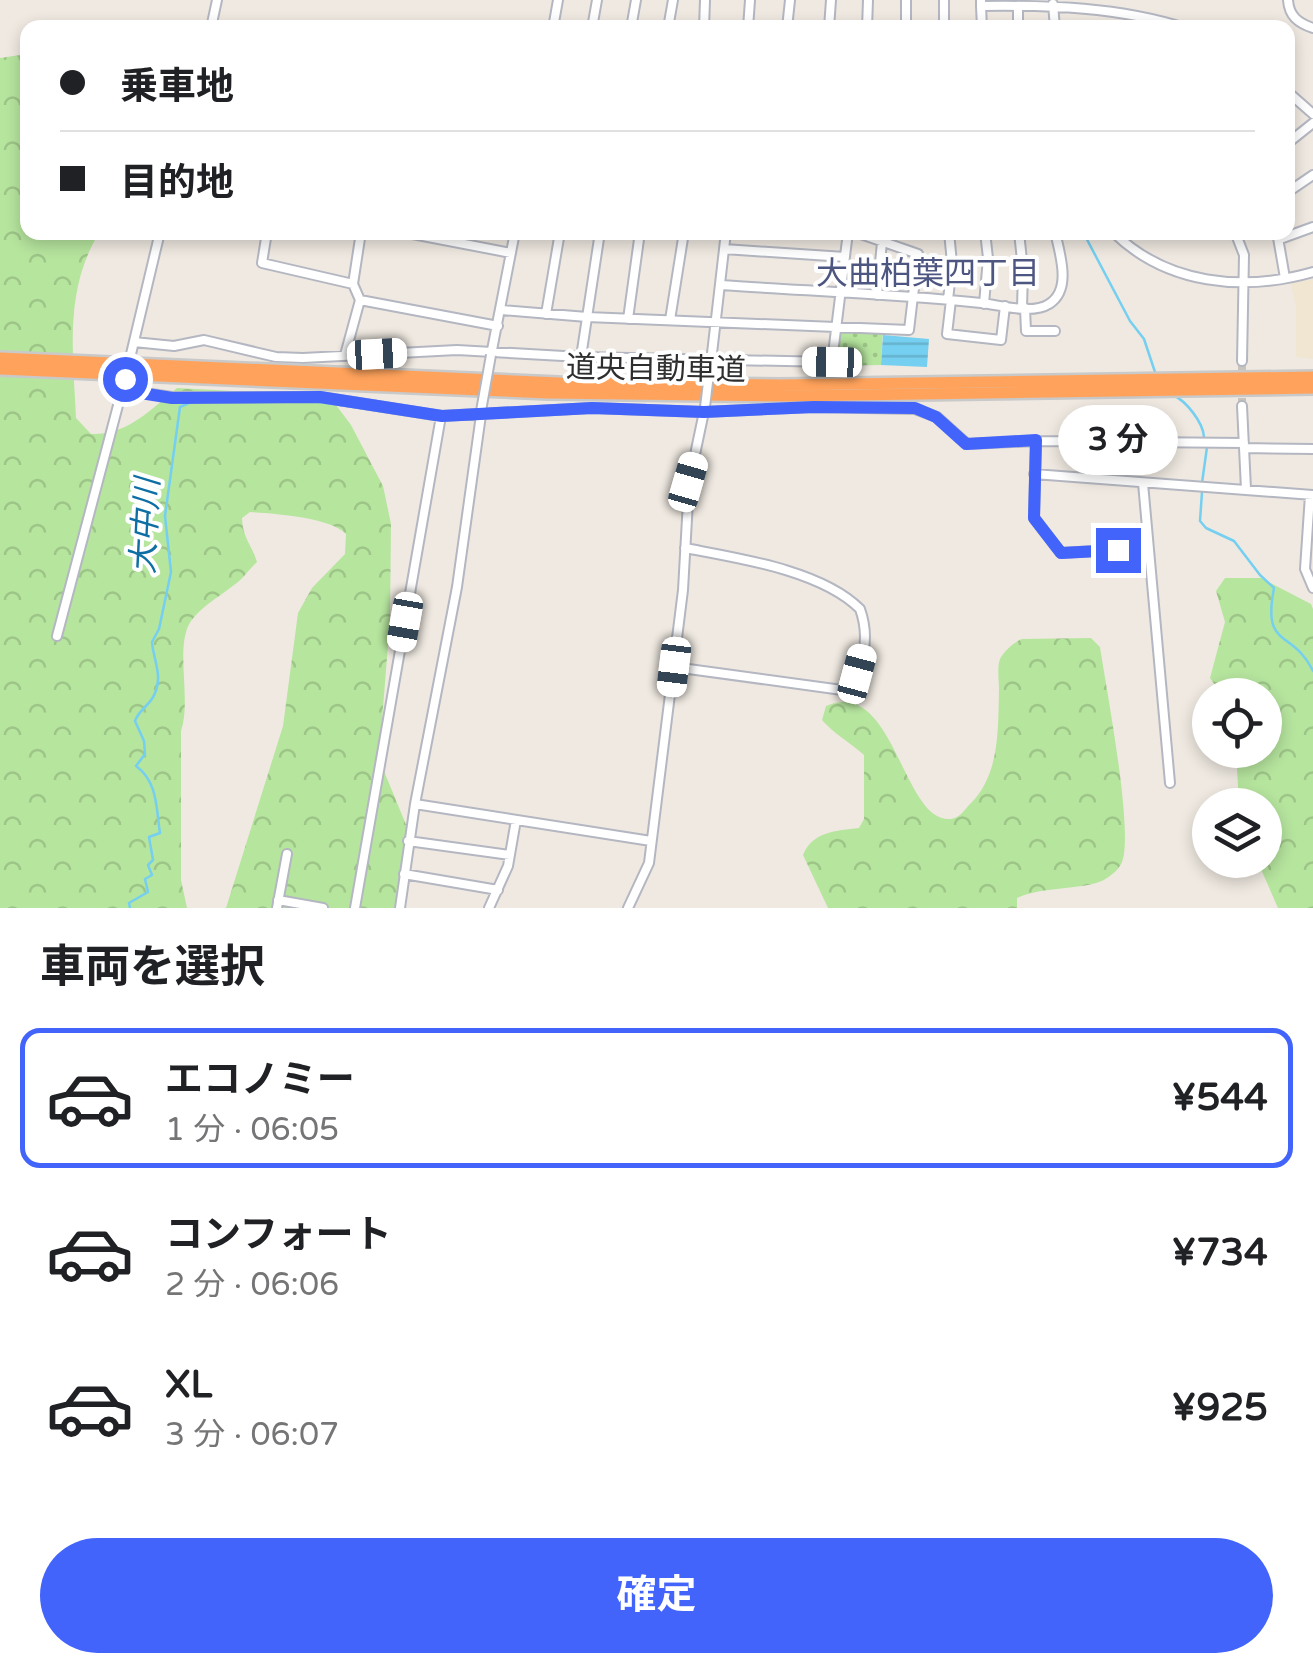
<!DOCTYPE html>
<html lang="ja">
<head>
<meta charset="utf-8">
<style>
  body { margin:0; font-family:"Varela Round","Noto Sans JP",sans-serif; background:#f6f6f6; color:#202124; height:100vh; display:flex; flex-direction:column; font-size:38px; white-space:nowrap }
  * { box-sizing:border-box; margin:0 }
  p { font-size:32px; color:#757577 }
  .icon { flex:none; width:55px; height:55px; fill:none; stroke:currentColor; stroke-width:2; stroke-linecap:round; stroke-linejoin:round }
  .map { position:relative; height:908px; overflow:hidden }
  .details { display:flex; flex-direction:column; background:#fff; flex:1 }
  .details>* { flex:none }
  .top-card { position:absolute; left:20px; top:20px; width:1275px; height:220px; border-radius:20px; box-shadow:0 5px 15px #0003; display:grid; align-content:center; height:220px; padding:0 40px; background:#fff }
  .fabs { position:absolute; left:1192px; top:678px; display:grid; gap:20px }
  .fabs a { display:grid; place-items:center; width:90px; height:90px; border-radius:50%; background:#fff; box-shadow:0 5px 15px #0003; font-size:50px }
  .end { position:absolute; width:45px; height:45px; margin:-22px; border:12px solid #4264fb; background:#fff; box-shadow:0 0 0 5px #fff }
  .from { border-radius:50% }
  .bubble { position:absolute; height:70px; border-radius:35px; background:#fff; box-shadow:0 5px 15px #0003; font-size:32px; font-weight:700; line-height:70px; text-align:center }
  .car { position:absolute; width:30px; height:60px; margin:-30px -15px; border-radius:12px; box-shadow:0 0 8px 2px #0007; background:linear-gradient(#fff 24%,#345 0 40%,#fff 0 76%,#345 0 86%,#fff 0) }
  .top-card b { display:flex; align-items:center; gap:35px; height:95px; font-size:38px }
  .top-card b+b { border-top:2px solid #e0e0e0 }
  .top-card i { width:25px; height:25px; background:#202124 }
  ul { padding:0; list-style:none }
  li { display:flex; align-items:center; gap:30px; height:140px; margin:0 20px 15px; padding:0 20px; border:5px solid transparent; border-radius:20px }
  li div { flex:1 }
  li b { display:block; font-size:38px }
  li em { font-style:normal; font-weight:700 }
  li.active { border-color:#4264fb }
  li>.icon { width:90px; height:90px; stroke-width:1.5 }
  h2 { padding:0 40px; font-size:45px; line-height:120px }
  .action { display:flex; gap:20px; margin-top:auto; padding:20px 40px }
  .action a { flex:1; height:115px; border-radius:60px; background:#4264fb; color:#fff; font-size:40px; font-weight:700; line-height:115px; text-align:center }
  .map>svg:first-child { display:block }
  .education { fill:#f0e6d1 }
  .forest { fill:url(#forest-crowns) }
  .park { fill:url(#park-dots) }
  .water { fill:url(#water-rules) }
  .lines { fill:none; stroke-linecap:round; stroke-linejoin:round }
  .stream { stroke:#75cff0; stroke-width:2.5 }
  .minor-tunnel { stroke:#c8c4bd; stroke-width:8; stroke-dasharray:8 4; stroke-linecap:butt }
  .minor-casing { stroke:#b4b7c1; stroke-width:12 }
  .highway-casing { stroke:#c9c9c9; stroke-width:16 }
  .minor { stroke:#fff; stroke-width:8 }
  .highway { stroke:#ffa35c; stroke-width:11 }
  .minor-bridge-casing { stroke:#b4b7c1; stroke-width:12; stroke-linecap:butt }
  .minor-bridge { stroke:#fff; stroke-width:8 }
  .route { stroke:#4264fb; stroke-width:12 }
  .labels { text-anchor:middle; dominant-baseline:central; stroke-width:8; stroke-linejoin:round; paint-order:stroke }
  .street-label { font-size:30px; fill:#2e2e2e; stroke:#fff }
  .neighbourhood-label { font-size:32px; fill:#4d5680; stroke:#fff }
  .water-label { font-size:32px; font-style:italic; fill:#0d6fa3; stroke:#fff }
</style>
</head>
<body>
<div class="map">
<svg width="1313" height="908" viewBox="0 0 1313 908">
  <defs>
    <pattern id="forest-crowns" width="20" height="18" patternUnits="userSpaceOnUse" patternTransform="scale(2.5)"><rect width="20" height="18" fill="#b6e59e"/><path d="M2 6a3 3 0 1 1 6 0M12 15a3 3 0 1 1 6 0" fill="none" stroke="#9dc588"/></pattern>
    <pattern id="park-dots" width="8" height="8" patternUnits="userSpaceOnUse" patternTransform="scale(2.5)"><rect width="8" height="8" fill="#b6e59e"/><path d="M2 2h.1M6 6h.1" fill="none" stroke="#9dc588" stroke-width="1.8" stroke-linecap="round"/></pattern>
    <pattern id="water-rules" width="6" height="5" patternUnits="userSpaceOnUse" patternTransform="scale(2.5)"><rect width="6" height="5" fill="#75cff0"/><path d="M0 2.5h6" fill="none" stroke="#66b2ce"/></pattern>
  </defs>
  <rect width="100%" height="100%" fill="#efe9e1"/>
  <!-- education -->
  <path class="education" d="M1313,279V359L1296,357V307L1291,283Z"/>
  <!-- forest -->
  <path class="forest" d="M27,54L28,232L99,233C64,290 73,353 76,418L91,434C128,435 150,410 177,388L305,395L333,401L351,425L383,486L391,524L390,619L379,759L407,827L396,908H226L283,726L298,613L312,588L345,554L346,534C329,517 275,514 250,512L242,518C243,539 251,543 257,562C249,569 243,579 234,585C219,597 203,605 191,621C174,646 192,699 181,731V880L187,908H0V58Z
    M1225,578H1261L1311,604L1313,609V908H1278L1257,860H1265V805H1239L1236,750H1265V695H1222L1210,678L1225,622L1216,591Z
    M1091,638L1100,647C1106,687 1134,832 1122,862C1120,868 1112,875 1107,878C1089,891 1044,885 1017,898V908H828L803,855C813,831 836,831 859,828L864,819V755C850,742 835,735 822,720L826,706C895,676 902,824 951,819C959,818 964,811 969,805C1000,776 998,730 999,690C999,681 997,667 1000,659C1004,651 1014,642 1022,639Z"/>
  <!-- park -->
  <path class="park" d="M837,327L883,329L881,365L833,366Z"/>
  <!-- water -->
  <path class="water" d="M883,335L929,339L927,367L881,365Z"/>
  <g class="lines">
    <!-- stream -->
    <path class="stream" d="M1083,232L1130,321L1144,339L1155,372
      M1173,395C1186,401 1203,422 1204,437
      M305,400L436,419
      M454,419L476,420
      M1202,483L1207,447
      M1202,492L1200,521L1206,528L1234,541L1260,575L1274,588C1262,650 1292,628 1313,671
      M130,908L129,903L148,892L145,879L152,875L148,865L153,860L149,837L160,833C156,808 158,782 136,766L145,754L144,741L135,721C139,709 151,705 155,693C163,676 153,658 152,642L159,629L171,572L165,516L180,407L191,402L252,401"/>
    <!-- minor-tunnel -->
    <path class="minor-tunnel" d="M1242,406V361"/>
    <!-- minor casing -->
    <g class="minor-casing">
      <path id="minor" d="M944,0V28
        M981,0V6C1049,5 1119,7 1185,28
        M1288,0C1289,16 1298,23 1313,28
        M1053,4L1055,28
        M981,6L982,28
        M1018,6V28
        M211,28L217,0
        M553,28L558,0
        M592,28L597,0
        M631,28L636,0
        M668,28L673,0
        M704,28L705,0
        M748,28L750,0
        M787,28L790,0
        M829,28L831,0
        M867,28L868,0
        M906,28V0
        M1288,92L1313,114
        M1288,143L1313,123
        M1288,192L1313,175
        M267,232L262,263L353,284
        M402,232L511,253
        M1019,232L1023,270L1022,308
        M1113,232C1167,285 1243,292 1313,272
        M1186,232H1192
        M1235,232L1244,255L1242,361
        M1277,232L1285,278
        M1280,239L1313,227
        M724,249L845,257
        M720,285C807,291 895,294 981,303C1000,305 1032,315 1049,304C1072,290 1060,254 1055,232
        M877,295L882,242
        M360,300L498,326
        M948,300L952,263L949,232
        M951,300L947,334L1001,340L1005,306
        M984,304L988,258L985,232
        M1025,308L1026,331H1055
        M502,310L587,317L909,330L918,254L855,232
        M546,314L560,232
        M628,319L640,232
        M670,320L684,232
        M134,342L174,346L204,340L276,357L303,358L457,350L581,357L832,362L848,232
        M131,354L160,232
        M345,355L360,300L353,284L361,232
        M491,355L515,232
        M581,357L600,232
        M711,362L726,232
        M123,390L172,397H320L441,416L592,408L704,412L814,407L915,409L937,417L967,444L1036,441L1244,443
        M1242,406L1246,489
        M481,415L457,587L415,804L651,841
        M1036,441L1034,518L1061,553L1147,548
        M1244,448L1313,449
        M1034,474L1313,495
        M1143,483L1170,783
        M1310,495L1305,569L1313,588
        M57,636L125,379
        M674,667L842,690C865,670 870,637 860,609C821,570 737,558 685,548
        M408,841L510,855
        M404,874L498,890
        M278,900L323,908
        M277,908L287,854
        M355,908L441,416
        M400,908L415,804
        M489,908L508,866L516,820
        M628,908L649,863L683,590L689,483L705,407"/>
    </g>
    <!-- highway casing -->
    <g class="highway-casing">
      <path id="highway" d="M0,358L559,383L779,385L1313,377
        M0,369L548,393L788,396L1313,388"/>
    </g>
    <!-- minor -->
    <use href="#minor" class="minor"/>
    <!-- highway -->
    <use href="#highway" class="highway"/>
    <!-- minor-bridge casing -->
    <g class="minor-bridge-casing">
      <path id="minor-bridge" d="M705,407L710,366
        M481,411L491,355"/>
    </g>
    <!-- minor-bridge -->
    <use href="#minor-bridge" class="minor-bridge"/>
  </g>
  <g class="lines">
    <!-- route -->
    <path class="route" d="M125,379L122,390L172,398L320,397L442,416L592,408L704,412L814,407L915,408L936,417L966,444L1036,440L1034,518L1061,553L1118,550"/>
  </g>
  <g class="labels">
    <!-- street labels -->
    <g class="street-label">
      <text transform="translate(656 369) rotate(1)">道央自動車道</text>
    </g>
    <!-- neighbourhood labels -->
    <g class="neighbourhood-label">
      <text x="928" y="274">大曲柏葉四丁目</text>
    </g>
    <!-- water labels -->
    <g class="water-label">
      <text transform="translate(146 526) rotate(-87)">大中川</text>
    </g>
  </g>
</svg>
<div class="fabs">
<a><svg class="icon" aria-label="locate" viewBox="0 0 24 24"><circle cx="12" cy="12" r="6"/><path d="M12 2v4M12 18v4M2 12h4M18 12h4"/></svg></a>
<a><svg class="icon" aria-label="layers" viewBox="0 0 24 24"><path d="M12 4l9 5-9 5-9-5zM3 14l9 5 9-5"/></svg></a>
</div>
<i class="end from" style="left:125px;top:379px"></i>
<i class="end" style="left:1118px;top:550px"></i>
<div class="bubble" style="left:1058px;top:405px;width:120px">3 分</div>
<i class="car" style="left:377px;top:354px;rotate:87deg"></i>
<i class="car" style="left:832px;top:362px;rotate:271deg"></i>
<i class="car" style="left:688px;top:482px;rotate:16deg"></i>
<i class="car" style="left:405px;top:622px;rotate:190deg"></i>
<i class="car" style="left:674px;top:667px;rotate:187deg"></i>
<i class="car" style="left:857px;top:674px;rotate:15deg"></i>
<div class="top-card">
<b><i class="from"></i>乗車地</b>
<b><i></i>目的地</b>
</div>
</div>
<section class="details">
<h2>車両を選択</h2>
<ul>
<li class="active"><svg class="icon" aria-label="car" viewBox="0 0 24 24"><path d="M5 17H2v-5l4-1 3-4h7l3 4 3 1v5h-3M9 17h6M6 11h13"/><circle cx="7" cy="17" r="2"/><circle cx="17" cy="17" r="2"/></svg><div><b>エコノミー</b><p>1 分 · 06:05</p></div><em>¥544</em></li>
<li><svg class="icon" aria-label="car" viewBox="0 0 24 24"><path d="M5 17H2v-5l4-1 3-4h7l3 4 3 1v5h-3M9 17h6M6 11h13"/><circle cx="7" cy="17" r="2"/><circle cx="17" cy="17" r="2"/></svg><div><b>コンフォート</b><p>2 分 · 06:06</p></div><em>¥734</em></li>
<li><svg class="icon" aria-label="car" viewBox="0 0 24 24"><path d="M5 17H2v-5l4-1 3-4h7l3 4 3 1v5h-3M9 17h6M6 11h13"/><circle cx="7" cy="17" r="2"/><circle cx="17" cy="17" r="2"/></svg><div><b>XL</b><p>3 分 · 06:07</p></div><em>¥925</em></li>
</ul>
<div class="action"><a>確定</a></div>
</section>
</body>
</html>
